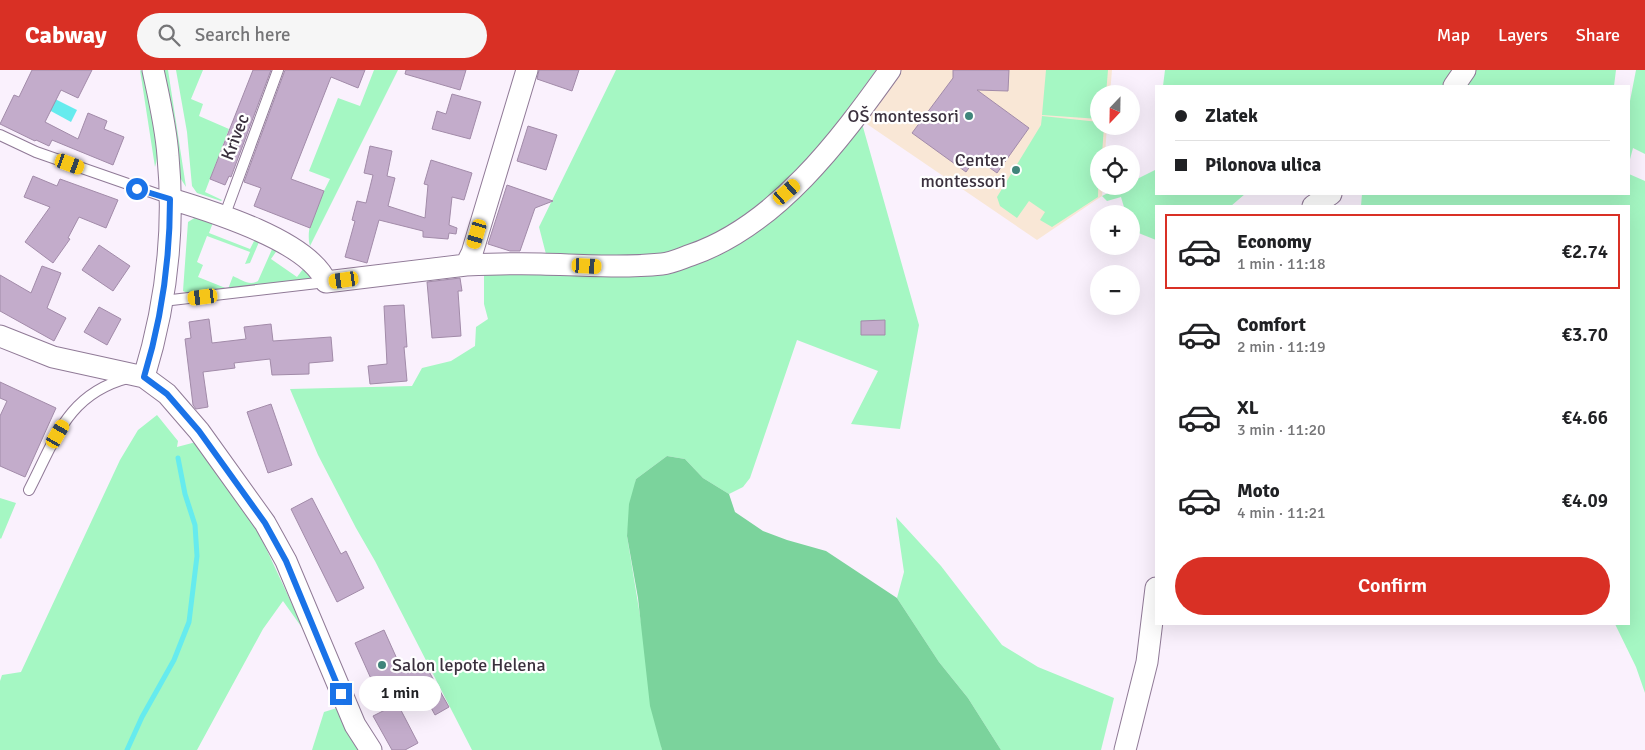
<!DOCTYPE html>
<html lang="en">
<head>
<meta charset="utf-8">
<style>
  body { margin:0; font-family:Signika,sans-serif; background:#f6f6f6; color:#202124; height:100vh; display:flex; flex-direction:column; font-size:19px; white-space:nowrap }
  * { box-sizing:border-box; margin:0 }
  p { font-size:16px; color:#757577 }
  .icon { flex:none; width:28px; height:28px; fill:none; stroke:currentColor; stroke-width:2; stroke-linecap:round; stroke-linejoin:round }
  .map { position:relative; flex:1; overflow:hidden }
  .drawer { position:absolute; left:1155px; top:135px; width:475px; height:420px; display:flex; flex-direction:column; background:#fff; border-radius:0px; box-shadow:0 5px 20px #0002 }
  .drawer>* { flex:none }
  .top-card { position:absolute; left:1155px; top:15px; width:475px; height:110px; border-radius:0px; box-shadow:0 5px 20px #0002; display:grid; align-content:center; height:110px; padding:0 20px; background:#fff }
  .needle { width:32px; rotate:202deg }
  .controls { position:absolute; left:1090px; top:15px; display:grid; gap:10px }
  .controls a { display:grid; place-items:center; width:50px; height:50px; border-radius:50%; background:#fff; box-shadow:0 5px 20px #0002; font-size:25px }
  .end { position:absolute; width:22px; height:22px; margin:-11px; border:6px solid #1a73e8; background:#fff; box-shadow:0 0 0 2px #fff }
  .from { border-radius:50% }
  .bubble { position:absolute; height:35px; border-radius:18px; background:#fff; box-shadow:0 5px 20px #0002; font-size:16px; font-weight:600; line-height:35px; text-align:center }
  .car { position:absolute; width:15px; height:30px; margin:-15px -8px; border-radius:6px; box-shadow:0 0 4px 1px #0007; background:linear-gradient(#f5c518 24%,#345 0 40%,#f5c518 0 76%,#345 0 86%,#f5c518 0) }
  .top-card b { display:flex; align-items:center; gap:18px; height:48px; font-size:19px }
  .top-card b+b { border-top:1px solid #e0e0e0 }
  .top-card i { width:12px; height:12px; background:#202124 }
  ul { padding:9px 0 0; list-style:none }
  li { display:flex; align-items:center; gap:15px; height:75px; margin:0 10px 8px; padding:0 10px; border:2px solid transparent; border-radius:0px }
  li div { flex:1 }
  li b { display:block; font-size:19px }
  li em { font-style:normal; font-weight:600 }
  li.on { border-color:#d93025 }
  li>.icon { width:45px; height:45px; stroke-width:1.5 }
  .cta { display:flex; gap:10px; margin-top:auto; padding:10px 20px }
  .cta a { flex:1; height:58px; border-radius:30px; background:#d93025; color:#fff; font-size:20px; font-weight:600; line-height:58px; text-align:center }
  header { display:flex; align-items:center; gap:30px; box-sizing:border-box; height:70px; padding:0 25px; background:#d93025; color:#fff }
  header strong { font-size:24px }
  nav { display:flex; gap:28px; margin-inline-start:auto; font-size:18px }
  .search { width:350px; height:45px; background:#f6f6f6; display:flex; align-items:center; gap:12px; box-sizing:border-box; padding:0 18px; border-radius:28px; color:#757577; font-size:19px }
  .map>svg:first-child { display:block }
  .education { fill:#f9e7d6 }
  .green { fill:#a5f7c3 }
  .forest { fill:#7bd39c }
  .water { fill:#66ebee }
  .lines { fill:none; stroke-linecap:round; stroke-linejoin:round }
  .stream { stroke:#66ebee; stroke-width:5 }
  .building { fill:#c3accb; stroke:#a28ba9 }
  .lane-casing { stroke:#907a97; stroke-width:12 }
  .street-casing { stroke:#907a97; stroke-width:23 }
  .lane { stroke:#fff; stroke-width:10 }
  .street { stroke:#fff; stroke-width:21 }
  .route { stroke:#1a73e8; stroke-width:6 }
  .poi-dot { fill:#40857b; stroke:#fff; stroke-width:2 }
  .labels { text-anchor:middle; dominant-baseline:central; stroke-width:4.5; stroke-linejoin:round; paint-order:stroke }
  .poi-label { font-size:18px; fill:#3b313e; stroke:#fff; text-anchor:end }
  .street-label { font-size:18px; fill:#3b313e; stroke:#fff }
</style>
</head>
<body>
<header>
<strong>Cabway</strong>
<div class="search"><svg class="icon" aria-label="search" viewBox="0 0 24 24"><circle cx="10" cy="10" r="6"/><path d="M15 15l6 6"/></svg>Search here</div>
<nav><a>Map</a><a>Layers</a><a>Share</a></nav>
</header>
<div class="map">
<svg width="1645" height="680" viewBox="0 0 1645 680">
  <rect width="100%" height="100%" fill="#faf1fd"/>
  <!-- education -->
  <path class="education" d="M897,0H1112L1110,24H1099V56H1107L1105,84H1099V116H1103L1102,126L1037,170L861,50Z"/>
  <!-- green -->
  <path class="green" d="M140,0L145,4C149,29 163,73 155,97Z
    M163,0H168L186,117L179,106Z
    M176,0H203L191,29L203,34L199,46L229,59L205,122L222,130L221,131L197,123L192,116L187,62Z
    M374,0H398L310,176C304,156 321,127 330,109L309,101L338,28L360,36Z
    M616,0H876C821,77 756,167 656,186C646,188 633,187 622,187C597,188 572,188 547,188L539,157Z
    M1046,0H1108L1106,24H1099V49L1042,45Z
    M1165,0H1458L1447,16H1163Z
    M1472,0H1616L1614,16H1460Z
    M1636,0H1645V84L1633,78L1629,93V36Z
    M1042,46L1099,52V56H1104L1102,84H1099L1098,127L1052,157L1040,150L1045,142L1029,131L1017,148L1000,136L997,127L1041,55Z
    M861,50L919,255L900,359L851,354L878,301L797,270L750,408L743,417L729,424L703,408L685,389L667,386L636,409L627,466L662,680H472L375,491L356,458L318,385L290,319L412,316L422,298L451,291L475,276L476,257L488,249L484,234V205L539,204L718,184Z
    M1156,82V124H1245L1231,136H1156V170L1131,160V144H1126L1121,127L1107,131L1102,126L1122,116H1131V112L1155,100Z
    M1629,104L1645,111V623L1636,597L1615,554H1629V136H1361L1362,124H1629Z
    M196,147L214,150L209,163L250,179L256,167L259,172L250,193L245,194L250,182L207,166L197,192L203,195L198,207L228,219L233,206C242,210 249,216 258,211L273,177L280,176L271,189L297,207L306,195L311,207L309,209L189,224L183,221L188,152Z
    M157,345L178,371L177,377L196,372L258,461L305,562L283,531L263,559L197,680H0V611L2,605L21,602L120,390L138,360Z
    M0,428L16,433L1,469L0,468Z
    M896,447L941,496L1002,575L1038,597L1114,628L1101,680H1001L968,628L939,592L897,528L904,502Z
    M337,638L359,680H312L324,642Z"/>
  <!-- forest -->
  <path class="forest" d="M667,386L685,389L703,408L729,424L735,442L763,461L787,470L826,481L897,528L939,592L968,628L1001,680H662L650,636L638,528L627,466L629,434L636,409Z"/>
  <!-- water -->
  <path class="water" d="M55,29L77,40L71,52L49,40Z"/>
  <g class="lines">
    <!-- stream -->
    <path class="stream" d="M127,680L142,647L174,590L189,552L197,486L195,455L185,424L178,388"/>
  </g>
  <!-- building -->
  <path class="building" d="M32,0H92L78,28L61,20L45,52L78,69L88,43L107,51L104,59L124,67L113,95L52,70L49,76L36,70L35,71L0,54L14,25L19,27Z
    M253,0H271L231,107L229,106L225,115L210,109Z
    M285,0H365L358,18L331,7L291,109L324,121L310,158L254,136L261,118L244,112Z
    M406,0H466L460,20L405,4Z
    M539,0H579L572,21L537,9Z
    M953,0H1009L1008,21L977,20L1029,58L997,103L976,88L966,102L912,63L953,8Z
    M452,24L481,32L470,69L432,59L437,41L446,44Z
    M528,56L557,65L546,100L517,91Z
    M370,76L392,81L387,106L395,108L388,136L425,148L428,115L424,114L431,90L472,103L464,130L452,127L449,155L457,158L456,164L449,163L448,169L423,167V161L379,150L367,193L345,187L355,151L352,150L357,131L366,133L373,105L364,103Z
    M33,106L57,116L60,109L118,130L106,158L79,147L68,168L70,169L53,193L25,172L50,137L24,127Z
    M507,115L553,131L535,138L520,181H510L488,174Z
    M99,175L130,196L113,221L82,200Z
    M42,196L61,203L47,238L66,248L54,271L0,241V205L31,223Z
    M460,208L462,221H458L461,266L432,268L427,212Z
    M404,235L407,277H404L407,311L370,314L368,296L387,294L384,236Z
    M99,237L121,249L107,275L84,262Z
    M209,249L212,273L246,269L244,257L271,254L273,271L331,267L333,291L309,293V304L272,305L270,289L234,293L235,298L203,302L208,337L196,339L193,335L185,269L191,268L189,252Z
    M885,250V265H861V251Z
    M0,312L56,338L25,407L0,396V346L7,331L0,328Z
    M271,334L292,395L268,403L247,342Z
    M312,428L341,484L346,481L364,518L337,532L291,439Z
    M384,560L402,600L423,591L449,637L435,645L416,610L392,623L418,673L405,680H392L373,646L385,640L355,573Z"/>
  <g class="lines">
    <!-- lane casing -->
    <g class="lane-casing">
      <path id="lane" d="M0,65L36,82L171,129
        M224,147L278,0
        M163,231L326,212
        M29,420C55,370 67,324 128,308"/>
    </g>
    <!-- street casing -->
    <g class="street-casing">
      <path id="street" d="M1454,16L1465,0
        M171,129C211,141 309,171 326,212L466,195L472,183L527,0
        M1313,136L1331,124
        M466,195C491,194 516,193 541,194C582,195 622,198 662,194C672,193 682,188 691,185C776,156 840,70 890,0
        M0,266L53,287L144,307L167,324L199,361L265,453L286,491L355,655L371,680
        M144,307C166,235 175,161 168,86C166,57 159,28 153,0
        M1125,680L1147,592L1156,518"/>
    </g>
    <!-- lane -->
    <use href="#lane" class="lane"/>
    <!-- street -->
    <use href="#street" class="street"/>
  </g>
  <g class="lines">
    <!-- route -->
    <path class="route" d="M137,119L170,129C170,191 162,248 144,307L167,324L199,361L265,453L286,491L341,624"/>
  </g>
  <!-- markers -->
  <g class="poi-dot">
    <circle cx="969" cy="46" r="5"/>
    <circle cx="1016" cy="100" r="5"/>
    <circle cx="382" cy="595" r="5"/>
  </g>
  <g class="labels">
    <!-- poi labels -->
    <g class="poi-label">
      <text x="959" y="46">OŠ montessori</text>
      <text x="1006" y="90">Center<tspan x="1006" dy="21">montessori</tspan></text>
      <text x="392" y="595" text-anchor="start">Salon lepote Helena</text>
    </g>
    <!-- street labels -->
    <g class="street-label">
      <text transform="translate(235 67) rotate(-69)">Krivec</text>
    </g>
  </g>
</svg>
<div class="controls">
<a><svg class="needle" viewBox="-14 -14 28 28"><path d="M0-13l5 13h-10z" fill="#e53935"/><path d="M0 13l5-13h-10z" fill="#757577"/></svg></a>
<a><svg class="icon" aria-label="locate" viewBox="0 0 24 24"><circle cx="12" cy="12" r="6"/><path d="M12 2v4M12 18v4M2 12h4M18 12h4"/></svg></a>
<a>+</a>
<a>−</a>
</div>
<i class="end from" style="left:137px;top:119px"></i>
<i class="end" style="left:341px;top:624px"></i>
<div class="bubble" style="left:359px;top:606px;width:82px">1 min</div>
<i class="car" style="left:70px;top:94px;rotate:110deg"></i>
<i class="car" style="left:787px;top:122px;rotate:49deg"></i>
<i class="car" style="left:477px;top:164px;rotate:197deg"></i>
<i class="car" style="left:587px;top:196px;rotate:93deg"></i>
<i class="car" style="left:344px;top:210px;rotate:262deg"></i>
<i class="car" style="left:203px;top:227px;rotate:263deg"></i>
<i class="car" style="left:58px;top:364px;rotate:30deg"></i>
<div class="top-card">
<b><i class="from"></i>Zlatek</b>
<b><i></i>Pilonova ulica</b>
</div>
<section class="drawer">
<ul>
<li class="on"><svg class="icon" aria-label="car" viewBox="0 0 24 24"><path d="M5 17H2v-5l4-1 3-4h7l3 4 3 1v5h-3M9 17h6M6 11h13"/><circle cx="7" cy="17" r="2"/><circle cx="17" cy="17" r="2"/></svg><div><b>Economy</b><p>1 min · 11:18</p></div><em>€2.74</em></li>
<li><svg class="icon" aria-label="car" viewBox="0 0 24 24"><path d="M5 17H2v-5l4-1 3-4h7l3 4 3 1v5h-3M9 17h6M6 11h13"/><circle cx="7" cy="17" r="2"/><circle cx="17" cy="17" r="2"/></svg><div><b>Comfort</b><p>2 min · 11:19</p></div><em>€3.70</em></li>
<li><svg class="icon" aria-label="car" viewBox="0 0 24 24"><path d="M5 17H2v-5l4-1 3-4h7l3 4 3 1v5h-3M9 17h6M6 11h13"/><circle cx="7" cy="17" r="2"/><circle cx="17" cy="17" r="2"/></svg><div><b>XL</b><p>3 min · 11:20</p></div><em>€4.66</em></li>
<li><svg class="icon" aria-label="car" viewBox="0 0 24 24"><path d="M5 17H2v-5l4-1 3-4h7l3 4 3 1v5h-3M9 17h6M6 11h13"/><circle cx="7" cy="17" r="2"/><circle cx="17" cy="17" r="2"/></svg><div><b>Moto</b><p>4 min · 11:21</p></div><em>€4.09</em></li>
</ul>
<div class="cta"><a>Confirm</a></div>
</section>
</div>
</body>
</html>
